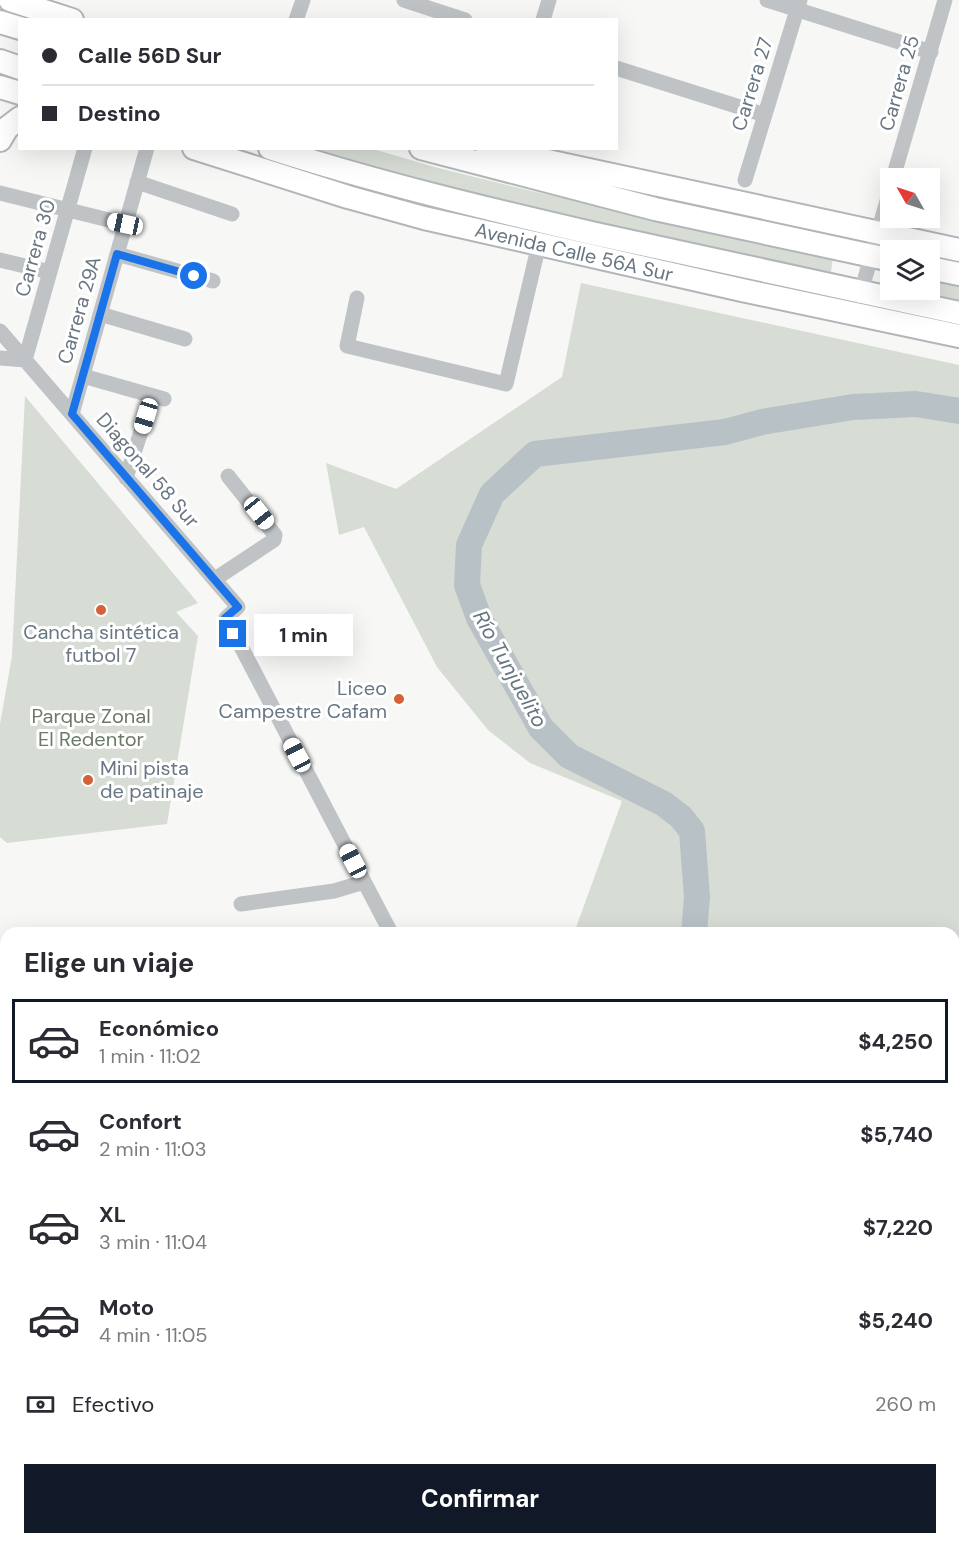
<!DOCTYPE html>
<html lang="es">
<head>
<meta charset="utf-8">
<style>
  body { margin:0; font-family:"DM Sans",sans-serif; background:#f2f2f3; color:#2b2b33; height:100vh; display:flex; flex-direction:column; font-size:22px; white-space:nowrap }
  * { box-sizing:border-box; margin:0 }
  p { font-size:20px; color:#7c7c81 }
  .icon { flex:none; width:33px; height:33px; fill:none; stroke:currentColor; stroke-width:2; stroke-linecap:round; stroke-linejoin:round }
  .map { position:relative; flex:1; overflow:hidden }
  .details { position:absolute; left:0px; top:927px; width:960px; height:618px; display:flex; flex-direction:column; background:#fff; border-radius:18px 18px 0 0; box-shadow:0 6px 24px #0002 }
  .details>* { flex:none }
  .banner { position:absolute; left:18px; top:18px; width:600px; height:132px; border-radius:0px; box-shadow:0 6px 24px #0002; display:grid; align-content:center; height:132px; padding:0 24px; background:#fff }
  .needle { width:39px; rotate:309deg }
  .tools { position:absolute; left:880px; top:168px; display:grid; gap:12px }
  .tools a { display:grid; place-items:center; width:60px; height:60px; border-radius:0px; background:#fff; box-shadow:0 6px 24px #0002; font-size:30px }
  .end { position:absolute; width:27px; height:27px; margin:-14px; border:8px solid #1a73e8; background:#fff; box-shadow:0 0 0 3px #fff }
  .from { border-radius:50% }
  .bubble { position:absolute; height:42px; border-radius:0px; background:#fff; box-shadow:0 6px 24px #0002; font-size:20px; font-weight:700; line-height:42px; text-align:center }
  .car { position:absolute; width:18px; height:36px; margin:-18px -9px; border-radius:8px; box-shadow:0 0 4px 2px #0007; background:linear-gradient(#fff 24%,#345 0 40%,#fff 0 76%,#345 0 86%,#fff 0) }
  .banner b { display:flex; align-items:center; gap:21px; height:57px; font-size:22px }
  .banner b+b { border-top:2px solid #e1e1e2 }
  .banner i { width:15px; height:15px; background:#2b2b33 }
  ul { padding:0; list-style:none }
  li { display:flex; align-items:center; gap:18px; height:84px; margin:0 12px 9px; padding:0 12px; border:3px solid transparent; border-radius:0px }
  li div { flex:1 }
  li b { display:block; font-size:22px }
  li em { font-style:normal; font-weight:700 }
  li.selected { border-color:#111827 }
  li>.icon { width:54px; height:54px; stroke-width:1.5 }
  h2 { padding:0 24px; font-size:27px; line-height:72px }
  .pay { display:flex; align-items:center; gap:15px; height:66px; padding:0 24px; font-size:22px }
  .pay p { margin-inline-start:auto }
  .primary-button { display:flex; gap:12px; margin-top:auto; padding:12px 24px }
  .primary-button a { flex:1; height:69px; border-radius:0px; background:#111827; color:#fff; font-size:24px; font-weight:700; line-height:69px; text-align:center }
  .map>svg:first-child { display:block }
  .green { fill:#d7dcd5 }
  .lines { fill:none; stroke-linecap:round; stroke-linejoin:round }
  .river { stroke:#b8c2c6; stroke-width:26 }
  .highway-casing { stroke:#b2b6b9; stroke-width:26 }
  .minor { stroke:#bfc3c6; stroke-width:15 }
  .highway { stroke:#fff; stroke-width:22 }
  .route { stroke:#1a73e8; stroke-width:8 }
  .poi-dot { fill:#d46139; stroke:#fff; stroke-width:2 }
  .labels { text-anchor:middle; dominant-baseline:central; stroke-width:6; stroke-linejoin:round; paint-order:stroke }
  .street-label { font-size:20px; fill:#697783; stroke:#fff }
  .poi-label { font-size:20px; fill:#697783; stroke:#fff }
  .park-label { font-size:20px; fill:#6b7b68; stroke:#fff }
  .water-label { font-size:21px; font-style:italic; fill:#65777f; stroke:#fff }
</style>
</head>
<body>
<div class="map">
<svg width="959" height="1545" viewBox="0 0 959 1545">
  <rect width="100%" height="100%" fill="#f7f7f5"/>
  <!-- green -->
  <path class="green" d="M300,149H373L438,168L536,192L833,257L831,272L689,245L492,203Z
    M930,277L959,283V306L909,295L910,290H930Z
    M581,283L959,365V1545H0V1331L6,1330V1539H954V933H574L622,801L530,763L488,730L437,667L364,527L339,535L326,463L396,489L562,377Z
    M25,396L198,603L176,612L198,636L167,824L7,843L0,837V724L12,656Z"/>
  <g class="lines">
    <!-- river -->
    <path class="river" d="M694,933L697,897L692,831L681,817L664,804L569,756L541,728L479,618L467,585L469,545L492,494L535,454L725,432L762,422L853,407L916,404L959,411
      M0,1500L6,1507
      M32,1539L35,1545
      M928,1539L929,1545"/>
    <!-- highway casing -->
    <g class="highway-casing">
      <path id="highway" d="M10,0L72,20
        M0,22L20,28
        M0,61L20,68
        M0,87L20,93
        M0,140L7,128L20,118
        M194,148L348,197L424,218L742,290L959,336
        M270,148C375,182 483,208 591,233C713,260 836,286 959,313
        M421,148L655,209L891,260
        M487,148L959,250
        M930,268L959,274"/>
    </g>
    <!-- minor -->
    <path class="minor" d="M404,0L465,20
      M767,0L931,52
      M296,20L303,0
      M543,20L549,0
      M616,68L765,115
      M893,178L945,0
      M745,180L800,0
      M137,182L232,214
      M0,193L125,224
      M117,254L213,281
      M0,260L50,272
      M861,292L891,187
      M357,298L347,346L506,384L539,244
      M100,314L185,339
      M0,331L238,607L226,618L391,933
      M0,358L25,360L85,148
      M83,376L164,399
      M72,414L147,148
      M126,478L146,416
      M215,579L274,540L275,535L228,476
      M241,904L334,891L364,882
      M0,1146L6,1149"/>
    <!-- highway -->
    <use href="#highway" class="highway"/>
  </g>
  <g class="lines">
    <!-- route -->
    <path class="route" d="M194,276L117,254L72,414L238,607L225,618L233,634"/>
  </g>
  <!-- markers -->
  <g class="poi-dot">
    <circle cx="101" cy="610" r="6"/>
    <circle cx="399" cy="699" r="6"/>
    <circle cx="88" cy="780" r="6"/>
  </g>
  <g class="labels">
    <!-- street labels -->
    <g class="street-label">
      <text transform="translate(899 83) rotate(-74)">Carrera 25</text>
      <text transform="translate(752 84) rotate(-73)">Carrera 27</text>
      <text transform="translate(35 248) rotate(-74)">Carrera 30</text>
      <text transform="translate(574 252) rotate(13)">Avenida Calle 56A Sur</text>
      <text transform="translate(79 310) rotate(-74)">Carrera 29A</text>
      <text transform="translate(148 470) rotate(49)">Diagonal 58 Sur</text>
    </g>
    <!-- poi labels -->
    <g class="poi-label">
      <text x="101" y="632">Cancha sintética<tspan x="101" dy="23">futbol 7</tspan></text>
      <text x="387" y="688" text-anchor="end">Liceo<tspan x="387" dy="23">Campestre Cafam</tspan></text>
      <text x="100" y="768" text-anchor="start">Mini pista<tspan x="100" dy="23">de patinaje</tspan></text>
    </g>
    <!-- park labels -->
    <g class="park-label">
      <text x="91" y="716">Parque Zonal<tspan x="91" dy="23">El Redentor</tspan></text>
    </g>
    <!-- water labels -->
    <g class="water-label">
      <text transform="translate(510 669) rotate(61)">Río Tunjuelito</text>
    </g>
  </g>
</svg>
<div class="tools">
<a><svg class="needle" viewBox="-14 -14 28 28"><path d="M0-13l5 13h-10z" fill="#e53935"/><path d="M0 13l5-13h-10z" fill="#7c7c81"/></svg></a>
<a><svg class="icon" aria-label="layers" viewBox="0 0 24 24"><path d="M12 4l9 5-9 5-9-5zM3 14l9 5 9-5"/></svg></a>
</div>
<i class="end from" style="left:194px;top:276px"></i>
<i class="end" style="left:233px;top:634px"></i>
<div class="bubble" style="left:254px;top:614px;width:99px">1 min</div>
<i class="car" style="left:125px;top:224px;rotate:282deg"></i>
<i class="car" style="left:146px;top:416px;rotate:197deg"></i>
<i class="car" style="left:259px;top:513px;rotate:141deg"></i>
<i class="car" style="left:297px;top:755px;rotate:332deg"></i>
<i class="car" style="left:353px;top:861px;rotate:332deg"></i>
<div class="banner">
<b><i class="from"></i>Calle 56D Sur</b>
<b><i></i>Destino</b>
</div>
<section class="details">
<h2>Elige un viaje</h2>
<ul>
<li class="selected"><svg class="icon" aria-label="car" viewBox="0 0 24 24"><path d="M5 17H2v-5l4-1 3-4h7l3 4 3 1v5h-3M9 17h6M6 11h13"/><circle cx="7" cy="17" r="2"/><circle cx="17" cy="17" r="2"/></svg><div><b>Económico</b><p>1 min · 11:02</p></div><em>$4,250</em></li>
<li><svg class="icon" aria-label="car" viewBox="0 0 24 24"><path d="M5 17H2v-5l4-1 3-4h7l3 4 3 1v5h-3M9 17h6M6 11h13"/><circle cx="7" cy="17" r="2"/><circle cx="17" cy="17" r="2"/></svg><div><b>Confort</b><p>2 min · 11:03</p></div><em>$5,740</em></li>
<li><svg class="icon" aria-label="car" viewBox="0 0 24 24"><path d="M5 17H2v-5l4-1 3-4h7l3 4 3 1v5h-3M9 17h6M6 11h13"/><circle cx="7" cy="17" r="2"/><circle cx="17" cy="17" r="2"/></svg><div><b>XL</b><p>3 min · 11:04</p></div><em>$7,220</em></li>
<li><svg class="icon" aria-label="car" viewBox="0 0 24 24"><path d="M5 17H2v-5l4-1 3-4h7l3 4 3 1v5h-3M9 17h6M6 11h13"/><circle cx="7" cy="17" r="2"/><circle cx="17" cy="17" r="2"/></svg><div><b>Moto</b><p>4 min · 11:05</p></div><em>$5,240</em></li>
</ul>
<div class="pay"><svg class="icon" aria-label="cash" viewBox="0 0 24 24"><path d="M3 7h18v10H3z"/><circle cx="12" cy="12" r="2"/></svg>Efectivo<p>260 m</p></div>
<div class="primary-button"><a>Confirmar</a></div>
</section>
</div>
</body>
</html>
